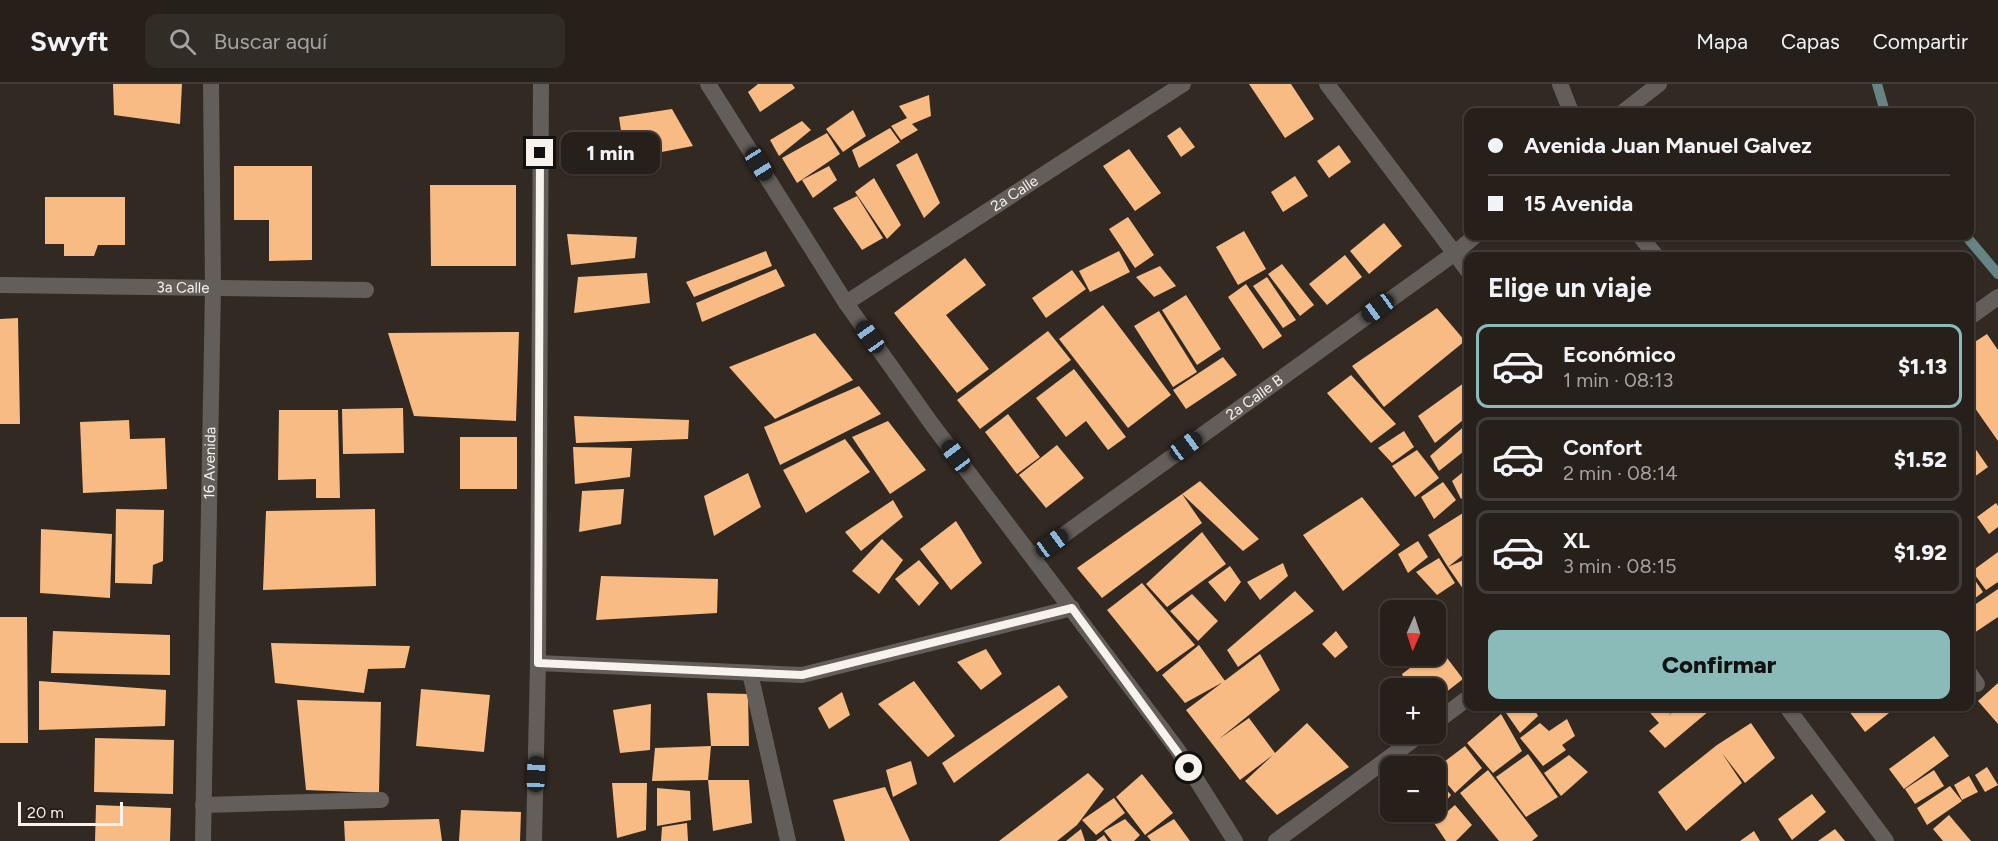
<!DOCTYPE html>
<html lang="es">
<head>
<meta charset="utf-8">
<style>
  body { margin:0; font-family:Figtree,sans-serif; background:#322c27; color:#f1f3f6; height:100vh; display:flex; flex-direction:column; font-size:22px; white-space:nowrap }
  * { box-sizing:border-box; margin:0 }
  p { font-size:20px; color:#a4a2a2 }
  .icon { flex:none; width:33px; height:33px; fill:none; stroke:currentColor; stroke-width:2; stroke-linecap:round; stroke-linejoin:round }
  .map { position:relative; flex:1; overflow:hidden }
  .details { position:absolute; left:1464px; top:168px; width:510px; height:459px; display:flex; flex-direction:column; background:#261f1a; border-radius:12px; box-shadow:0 2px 4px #0004,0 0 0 2px #423d39 }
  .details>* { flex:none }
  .banner { position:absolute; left:1464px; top:24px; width:510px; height:132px; border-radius:12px; box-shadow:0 2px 4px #0004,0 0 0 2px #423d39; display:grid; align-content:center; height:132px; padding:0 24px; background:#261f1a }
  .needle { width:39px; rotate:183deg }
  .fabs { position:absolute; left:1380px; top:516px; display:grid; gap:12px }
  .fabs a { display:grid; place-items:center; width:66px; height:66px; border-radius:12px; background:#261f1a; box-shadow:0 2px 4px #0004,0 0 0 2px #423d39; font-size:30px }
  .scale { position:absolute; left:18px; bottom:15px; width:105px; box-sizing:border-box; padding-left:6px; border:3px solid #f8f2ed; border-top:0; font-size:16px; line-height:21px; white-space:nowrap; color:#f8f2ed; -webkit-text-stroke:4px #281f18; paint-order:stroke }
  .end { position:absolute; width:27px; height:27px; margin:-14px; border:8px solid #f8f2ed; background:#111; box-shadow:0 0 0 3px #111 }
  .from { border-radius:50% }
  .bubble { position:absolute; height:42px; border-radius:12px; background:#261f1a; box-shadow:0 2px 4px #0004,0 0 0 2px #423d39; font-size:20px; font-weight:800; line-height:42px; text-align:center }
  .car { position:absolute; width:18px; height:36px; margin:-18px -9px; border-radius:8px; box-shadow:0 0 4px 2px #0007; background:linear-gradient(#222 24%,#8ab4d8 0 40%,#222 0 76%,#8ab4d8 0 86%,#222 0) }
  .banner b { display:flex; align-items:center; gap:21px; height:57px; font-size:22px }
  .banner b+b { border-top:2px solid #423d39 }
  .banner i { width:15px; height:15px; background:#f1f3f6 }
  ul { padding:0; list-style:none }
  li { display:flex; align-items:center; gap:18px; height:84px; margin:0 12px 9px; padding:0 12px; border:3px solid #423d39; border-radius:12px }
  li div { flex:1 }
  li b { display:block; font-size:22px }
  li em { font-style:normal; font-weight:800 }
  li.selected { border-color:#8bbbb9 }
  li>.icon { width:54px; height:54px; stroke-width:1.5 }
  h2 { padding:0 24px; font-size:27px; line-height:72px }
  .button { display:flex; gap:12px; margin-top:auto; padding:12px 24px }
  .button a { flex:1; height:69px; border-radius:12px; background:#8bbbb9; color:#111; font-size:24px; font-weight:800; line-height:69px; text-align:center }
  header { display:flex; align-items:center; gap:36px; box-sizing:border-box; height:84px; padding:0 30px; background:#261f1a; border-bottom:2px solid #423d39 }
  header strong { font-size:28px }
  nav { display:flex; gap:33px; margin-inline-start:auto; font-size:21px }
  .search { width:420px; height:54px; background:#322c27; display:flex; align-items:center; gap:15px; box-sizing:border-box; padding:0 21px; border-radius:12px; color:#a4a2a2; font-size:22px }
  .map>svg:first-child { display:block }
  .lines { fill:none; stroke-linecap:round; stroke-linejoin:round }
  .stream { stroke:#668483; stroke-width:10 }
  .building { fill:#f8bb84 }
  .service { stroke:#635e5a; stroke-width:16 }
  .minor { stroke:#635e5a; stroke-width:16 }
  .tertiary { stroke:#635e5a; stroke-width:16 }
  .route { stroke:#f8f2ed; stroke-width:8 }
  .labels { text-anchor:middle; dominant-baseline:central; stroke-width:6; stroke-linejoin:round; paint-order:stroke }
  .street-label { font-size:15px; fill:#f8f2ed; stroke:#281f18 }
</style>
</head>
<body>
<header>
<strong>Swyft</strong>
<div class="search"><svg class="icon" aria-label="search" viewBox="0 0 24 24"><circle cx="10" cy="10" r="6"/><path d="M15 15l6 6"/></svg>Buscar aquí</div>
<nav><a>Mapa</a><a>Capas</a><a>Compartir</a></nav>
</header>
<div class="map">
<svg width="1998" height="757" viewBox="0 0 1998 757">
  <rect width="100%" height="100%" fill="#322922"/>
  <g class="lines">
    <!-- stream -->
    <path class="stream" d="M1877,0L1885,28
      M1966,152L1998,190"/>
  </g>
  <!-- building -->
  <path class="building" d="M113,0H182L180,40L114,31Z
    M758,0H792L795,4L760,28L748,8Z
    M1249,0H1291L1314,35L1285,54Z
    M929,11L931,32L912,40L918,46L901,56L891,42L907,34L899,22Z
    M672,25L693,62L625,75L619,33Z
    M853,26L866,52L843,68L826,45Z
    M802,37L811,46L779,72L770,56Z
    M1180,43L1195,63L1181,73L1167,52Z
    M890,44L900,58L859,84L852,66Z
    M827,49L840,70L797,99L782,74Z
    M1339,61L1351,78L1329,94L1317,77Z
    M1129,65L1161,109L1135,127L1103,82Z
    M917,69L940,119L924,134L896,81Z
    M234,82H312V176L269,177V136H234Z
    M829,82L837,96L813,114L802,96Z
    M1295,92L1308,112L1283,128L1271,108Z
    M874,94L901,141L887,155L855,108Z
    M430,101H516V182H431Z
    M857,112L883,154L862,166L833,124Z
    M45,113H125V161H98L94,172H64V160H45Z
    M1128,133L1154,171L1135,184L1109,145Z
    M1384,139L1402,162L1369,190L1350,167Z
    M1244,147L1266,185L1238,201L1216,163Z
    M567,150L637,153L635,174L571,181Z
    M766,167L772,182L694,213L686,198Z
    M1119,167L1130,188L1090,208L1079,187Z
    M1345,171L1362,193L1327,221L1309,200Z
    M965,174L986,201L946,231L989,285L957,309L894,229Z
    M1282,180L1314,221L1300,232L1268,190Z
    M1160,182L1176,202L1154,213L1136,193Z
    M776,185L785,202L702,238L696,219Z
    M1072,186L1086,205L1046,234L1032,214Z
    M647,189L650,219L574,229L578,193Z
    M1267,193L1296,236L1283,244L1253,202Z
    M1246,200L1282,252L1263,265L1228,213Z
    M1186,211L1221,265L1197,281L1162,226Z
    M1103,221L1171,311L1128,344L1059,255Z
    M1437,224L1465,257L1384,323L1352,282Z
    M1159,227L1197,288L1173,303L1134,242Z
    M18,234L20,340H0V235Z
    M1048,247L1071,276L980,345L957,316Z
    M519,248L516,337L414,332L388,249Z
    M815,249L853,296L775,335L729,283Z
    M1987,250L1998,266V357L1970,317V261Z
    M1223,273L1237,291L1186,325L1173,306Z
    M1074,285L1126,353L1108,366L1086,337L1066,353L1036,314Z
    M1351,291L1396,340L1371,359L1327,309Z
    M1468,296V332L1435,359L1418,332Z
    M859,302L881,330L780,381L764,343Z
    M403,324L404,369L343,370L342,325Z
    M279,326H338L340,414H316V395L278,396Z
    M1008,330L1040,373L1017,390L985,348Z
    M574,332L689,336L688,355L576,359Z
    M129,336L130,355L165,354L167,405L83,409L80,338Z
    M888,337L926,386L890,410L852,353Z
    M1468,339V364L1439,387L1430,372Z
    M1404,347L1414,363L1392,379L1378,364Z
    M460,353H517V405H460Z
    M845,355L870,388L806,429L783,386Z
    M1970,357L1988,383L1970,396Z
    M1057,361L1084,394L1046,424L1019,391Z
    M573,363L632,364L630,393L575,400Z
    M1417,366L1439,394L1415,413L1392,382Z
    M1468,384V409L1461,415L1452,397Z
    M748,389L761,423L714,452L704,412Z
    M1200,397L1259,455L1243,467L1182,410L1202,439L1102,514L1077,484L1182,410Z
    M1443,398L1456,416L1434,435L1421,413Z
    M624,405L621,440L579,448L582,407Z
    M1362,413L1400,461L1343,507L1303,451Z
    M893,416L903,433L861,467L845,448Z
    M1996,419L1998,422V443L1989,450L1977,433Z
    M116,425L164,426L163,477L153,481L152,500L115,499Z
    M375,425L376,502L263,506L266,427Z
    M1463,429L1468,435V467L1448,483L1468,474V512L1448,483L1428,451Z
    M956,437L982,479L951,506L920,465Z
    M41,445L112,450L110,514L40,509Z
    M1202,448L1226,480L1167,523L1146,500Z
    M882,455L903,476L879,510L852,487Z
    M1418,457L1428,473L1408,489L1398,470Z
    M1998,468V498L1986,506L1972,487Z
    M1439,474L1455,499L1437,511L1416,488Z
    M919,476L939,499L919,522L895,495Z
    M1283,479L1288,492L1260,516L1247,498Z
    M1230,482L1241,498L1225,518L1208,498Z
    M1970,489L1983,508L1970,518Z
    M601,492L718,495L717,529L596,536Z
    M1142,499L1195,561L1157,588L1107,526Z
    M1998,505V533L1974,549L1970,542V524Z
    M1295,507L1314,527L1238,583L1227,566Z
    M1192,510L1218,537L1198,557L1170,527Z
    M0,533H27L28,659H0Z
    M53,547L170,551V591L51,589Z
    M1336,547L1348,563L1335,574L1322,560Z
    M271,559L410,562L405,584L368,585L364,609L275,599Z
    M1199,561L1225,597L1185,619L1162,591Z
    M1438,562L1463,595L1436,616V604H1408L1402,590L1426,572H1436V564Z
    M986,565L1002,590L981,606L957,578Z
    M1260,570L1280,606L1219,655L1249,634L1275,669L1307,639L1349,683L1277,731L1245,697L1273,671L1240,696L1186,626Z
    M39,597L166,606L165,642L39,646Z
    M914,597L955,652L928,673L878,620Z
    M1998,599V640L1978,617Z
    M1059,601L1068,613L954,699L942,679Z
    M421,605L490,611L484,668L416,662Z
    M842,608L850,631L829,645L818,624Z
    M707,609L748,610L749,662H711Z
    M297,616L381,618L379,709L306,706Z
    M651,620L650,666L620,669L613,626Z
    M1509,622H1533L1538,632L1520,649L1504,626Z
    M1538,622H1550L1542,629Z
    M1644,622H1678L1668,632L1680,622H1715L1665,664L1649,647L1659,639Z
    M1845,622H1884L1889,629L1865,648Z
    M1501,630L1522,667L1493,689L1467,659Z
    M1567,635L1575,652L1562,661L1566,666L1543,682L1520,654L1540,639L1549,647Z
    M1751,639L1775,674L1745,699L1722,669L1742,699L1686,747L1658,708L1717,661Z
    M1934,652L1949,672L1904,705L1889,685Z
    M95,654L174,656L173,710L94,708Z
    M711,662L708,696L652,697L655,664Z
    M1465,662L1482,684L1455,709L1436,687V684Z
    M1528,670L1558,713L1526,733L1496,693Z
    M1569,671L1588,688L1561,712L1544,689Z
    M911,677L917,700L893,713L886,686Z
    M1987,683L1998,701L1985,708L1975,691Z
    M1488,686L1538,752L1532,757H1499L1460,709Z
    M1934,686L1944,702L1915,720L1905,705Z
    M1088,689L1104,705L1077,741L1057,757H999Z
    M1142,690L1173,729L1145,751L1116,713Z
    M1969,692L1978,708L1962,716L1954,701Z
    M1436,694L1451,711L1430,736L1422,728H1436Z
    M708,696H749L752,739L713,747Z
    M612,699H647L646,746L617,754Z
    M1950,702L1962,717L1927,741L1917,724Z
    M885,703L910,757H845L833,716Z
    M657,704L690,707L691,736L657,742Z
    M1812,710L1826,728L1792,756L1778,735Z
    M1114,714L1125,729L1096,751L1082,736Z
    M96,721L171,724L170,757H95Z
    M1455,721L1472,741L1456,757H1446L1434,739Z
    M461,726L521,728L520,757H459Z
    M1949,731L1971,757H1943L1933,745Z
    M439,735L442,757H345L344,737Z
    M1125,735L1140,751L1134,757H1112L1104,747Z
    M1174,735L1190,757H1151L1147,752Z
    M687,739L688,757H661L662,743Z
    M1081,745L1085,757H1066Z
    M1835,745L1845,757H1818Z
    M1754,747L1760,757H1740Z
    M1104,751L1108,757H1096Z"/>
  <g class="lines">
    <!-- service -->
    <path class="service" d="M1560,0L1571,28
      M203,721L381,716"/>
    <!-- minor -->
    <g class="minor">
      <path d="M1327,0L1468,187"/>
      <path d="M1623,28L1659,0"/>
      <path d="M1640,152L1656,172"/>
      <path id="s1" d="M0,201L366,206"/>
      <path id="s2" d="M846,219L1183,0"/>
      <path id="s3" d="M1033,473L1455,169L1475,152"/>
      <path d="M538,579L802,591L1072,524"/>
      <path d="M750,589L788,757"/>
      <path d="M1970,590L1977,600"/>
      <path d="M1786,622L1886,757"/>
      <path id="s4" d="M203,757L213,203L211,0"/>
      <path d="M534,757L538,579L541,0"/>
    </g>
    <!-- tertiary -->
    <path class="tertiary" d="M708,0L846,219L931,339L1177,665L1235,757
      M1970,233L1998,213
      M1436,638L1468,614
      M1276,757L1421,650"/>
  </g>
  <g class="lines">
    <!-- route -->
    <path class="route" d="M540,69L538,579L802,591L1072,524L1189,684"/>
  </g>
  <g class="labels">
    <!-- street labels -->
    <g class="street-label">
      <text stroke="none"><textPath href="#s2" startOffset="201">2a Calle</textPath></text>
      <text stroke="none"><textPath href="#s1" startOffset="183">3a Calle</textPath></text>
      <text stroke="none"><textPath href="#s3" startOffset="273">2a Calle B</textPath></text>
      <text stroke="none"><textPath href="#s4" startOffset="378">16 Avenida</textPath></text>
    </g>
  </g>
</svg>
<div class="fabs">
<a><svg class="needle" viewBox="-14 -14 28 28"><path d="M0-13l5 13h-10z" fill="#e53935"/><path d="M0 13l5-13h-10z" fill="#a4a2a2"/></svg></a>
<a>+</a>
<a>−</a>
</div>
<div class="scale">20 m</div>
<i class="end from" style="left:1189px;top:684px"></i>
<i class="end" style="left:540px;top:69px"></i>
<div class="bubble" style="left:561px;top:48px;width:99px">1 min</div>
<i class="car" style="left:759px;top:80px;rotate:148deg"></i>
<i class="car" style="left:1378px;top:224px;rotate:234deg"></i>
<i class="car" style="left:870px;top:253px;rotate:325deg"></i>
<i class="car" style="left:1186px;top:362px;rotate:54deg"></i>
<i class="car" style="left:956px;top:372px;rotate:323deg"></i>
<i class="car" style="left:1052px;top:459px;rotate:54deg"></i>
<i class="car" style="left:536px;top:690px;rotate:2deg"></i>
<div class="banner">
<b><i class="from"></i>Avenida Juan Manuel Galvez</b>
<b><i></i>15 Avenida</b>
</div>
<section class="details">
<h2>Elige un viaje</h2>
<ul>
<li class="selected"><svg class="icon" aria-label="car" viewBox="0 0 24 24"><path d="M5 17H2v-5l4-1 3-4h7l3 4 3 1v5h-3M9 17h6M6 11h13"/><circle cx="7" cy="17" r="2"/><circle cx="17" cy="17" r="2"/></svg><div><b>Económico</b><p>1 min · 08:13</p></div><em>$1.13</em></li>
<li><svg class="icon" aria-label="car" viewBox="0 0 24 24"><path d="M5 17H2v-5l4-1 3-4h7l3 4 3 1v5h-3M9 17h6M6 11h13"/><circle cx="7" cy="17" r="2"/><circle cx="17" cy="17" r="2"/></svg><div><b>Confort</b><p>2 min · 08:14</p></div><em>$1.52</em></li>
<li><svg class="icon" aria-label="car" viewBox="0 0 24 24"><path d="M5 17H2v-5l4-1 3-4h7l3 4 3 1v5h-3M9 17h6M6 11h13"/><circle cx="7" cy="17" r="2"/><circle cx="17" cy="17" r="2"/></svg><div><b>XL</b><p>3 min · 08:15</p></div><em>$1.92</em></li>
</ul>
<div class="button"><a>Confirmar</a></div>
</section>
</div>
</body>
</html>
